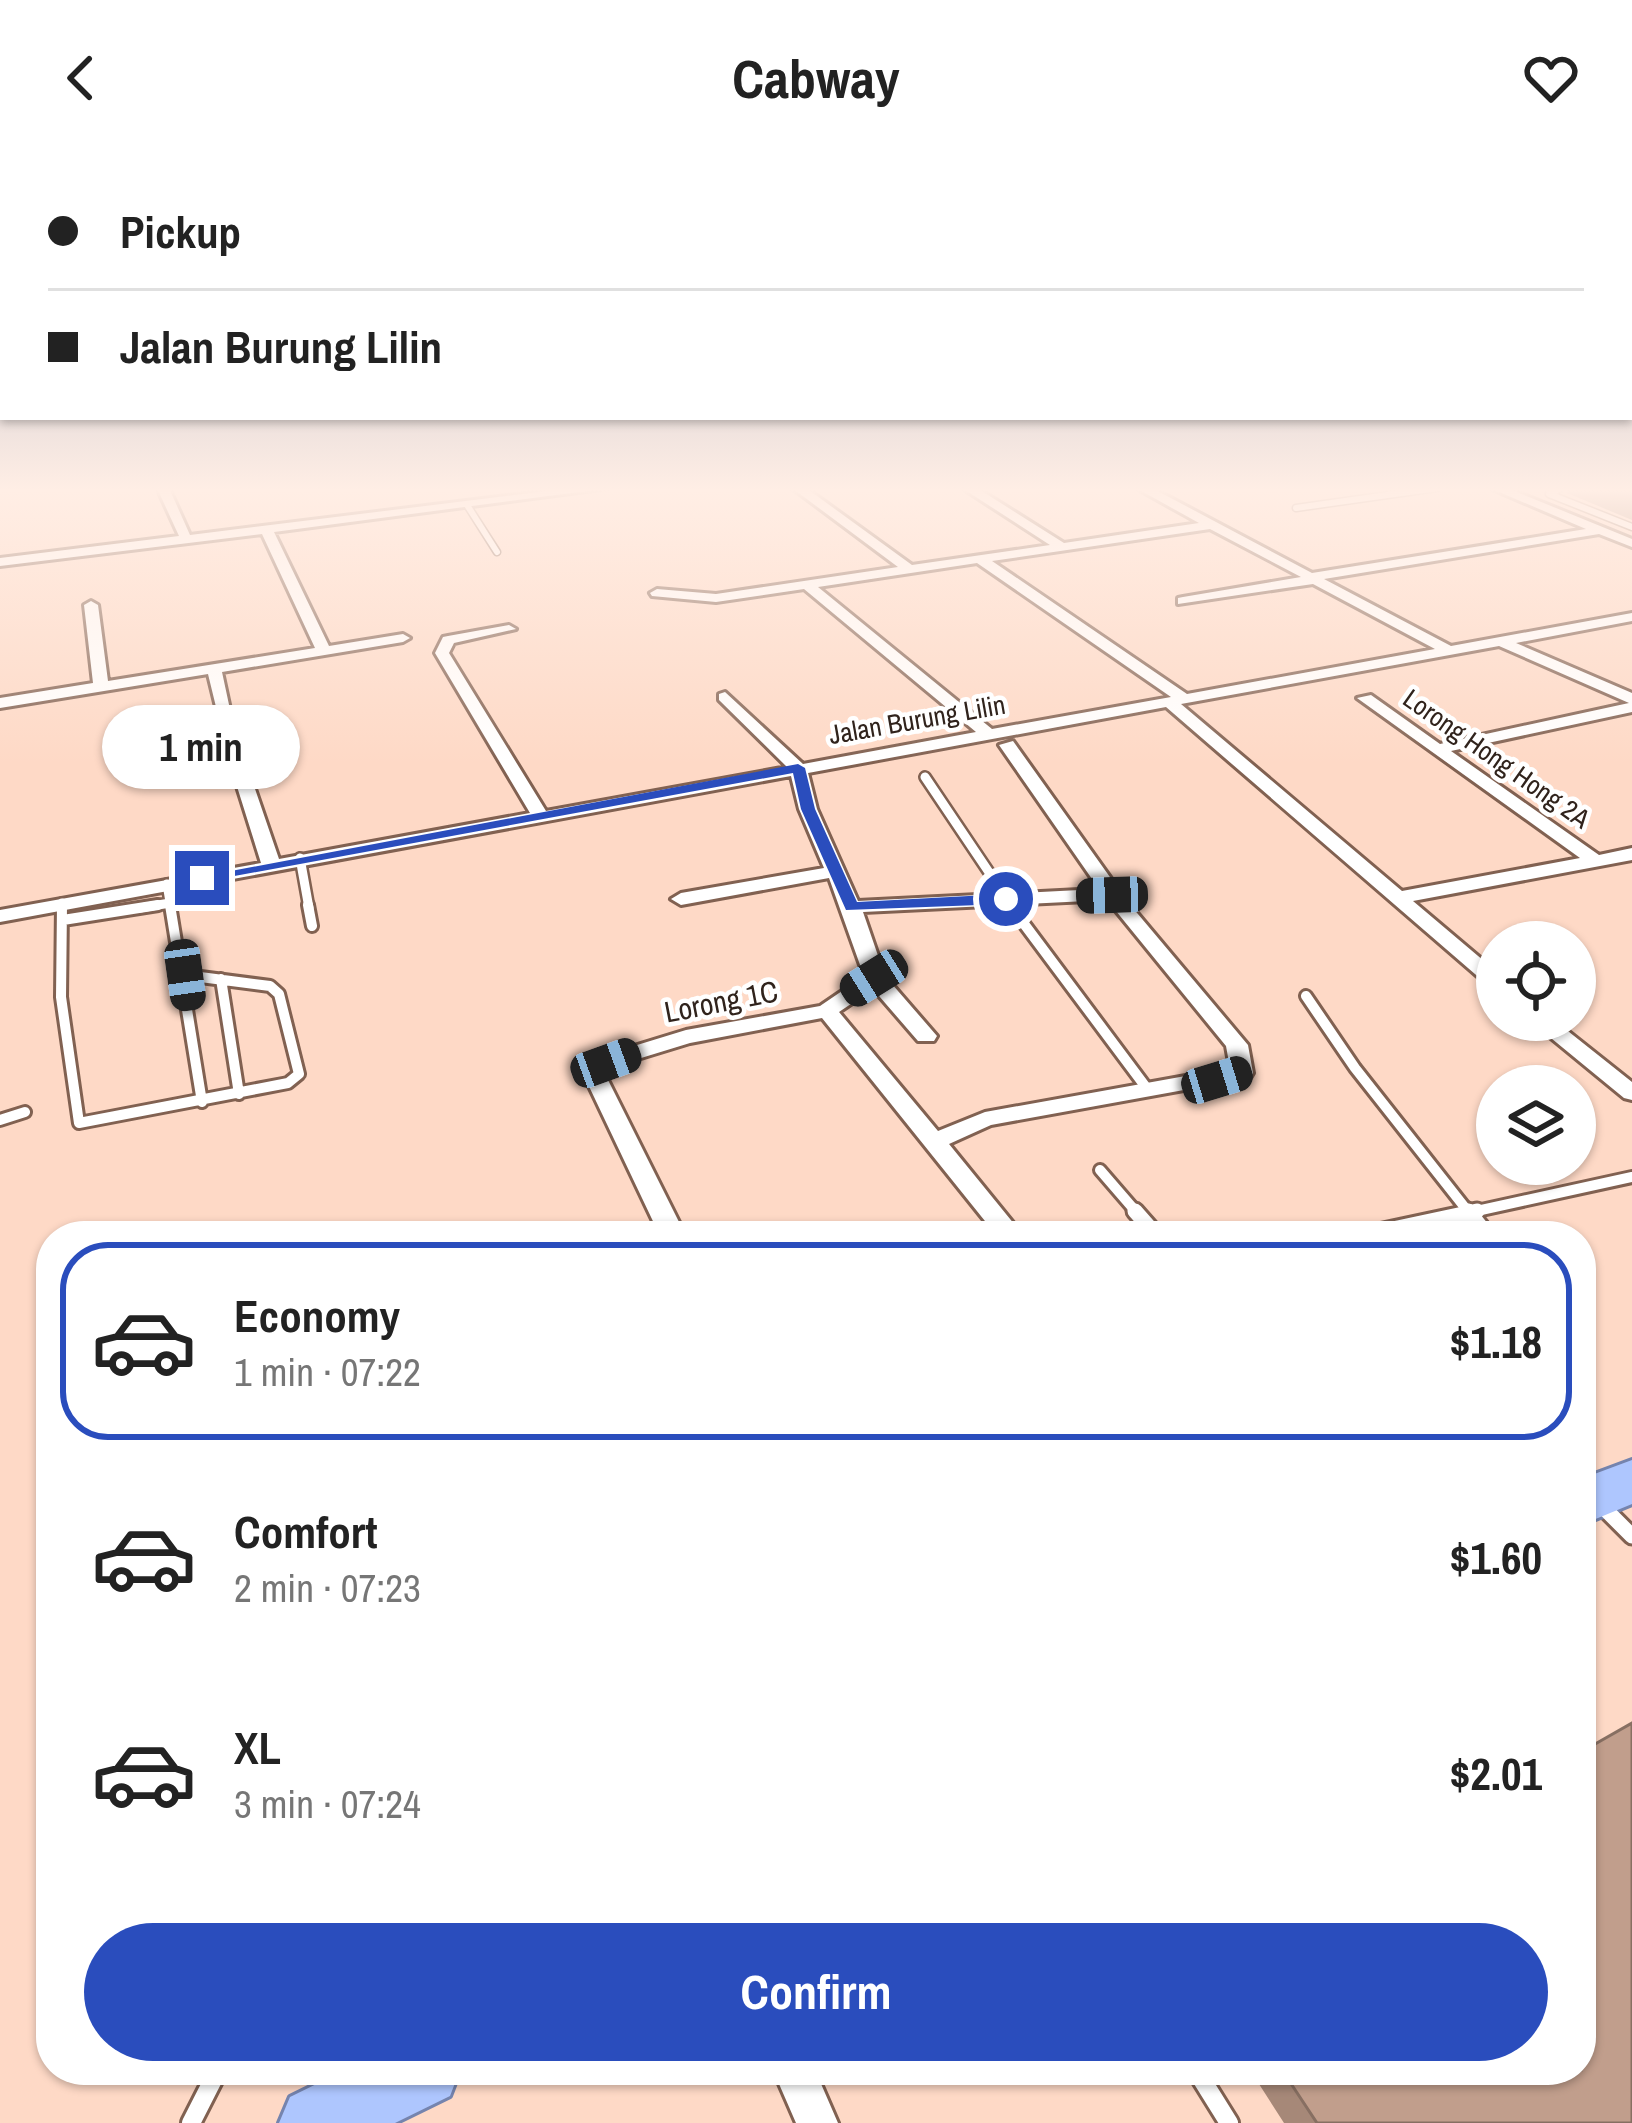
<!DOCTYPE html>
<html lang="en">
<head>
<meta charset="utf-8">
<style>
  body { margin:0; font-family:"Archivo Narrow",sans-serif; background:#f6f6f6; color:#222; height:100vh; display:flex; flex-direction:column; font-size:45px; white-space:nowrap }
  * { box-sizing:border-box; margin:0 }
  p { font-size:39px; color:#767676 }
  .icon { flex:none; width:66px; height:66px; fill:none; stroke:currentColor; stroke-width:2; stroke-linecap:round; stroke-linejoin:round }
  .map { position:relative; flex:1; overflow:hidden }
  .drawer { position:absolute; left:36px; top:1065px; width:1560px; height:864px; display:flex; flex-direction:column; background:#fff; border-radius:48px; box-shadow:0 3px 9px #0004 }
  .drawer>* { flex:none }
  .hud { position:absolute; left:0px; top:0px; width:1632px; height:264px; box-shadow:0 3px 9px #0004; display:grid; align-content:center; height:264px; padding:0 48px; background:#fff }
  .buttons { position:absolute; left:1476px; top:765px; display:grid; gap:24px }
  .buttons a { display:grid; place-items:center; width:120px; height:120px; border-radius:50%; background:#fff; box-shadow:0 3px 9px #0004; font-size:60px }
  .end { position:absolute; width:54px; height:54px; margin:-27px; border:15px solid #2a4dbd; background:#fff; box-shadow:0 0 0 6px #fff }
  .from { border-radius:50% }
  .bubble { position:absolute; height:84px; border-radius:42px; background:#fff; box-shadow:0 3px 9px #0004; font-size:39px; font-weight:700; line-height:84px; text-align:center }
  .car { position:absolute; width:36px; height:72px; margin:-36px -18px; border-radius:15px; box-shadow:0 0 9px 3px #0007; background:linear-gradient(#222 24%,#8ab4d8 0 40%,#222 0 76%,#8ab4d8 0 86%,#222 0) }
  .hud b { display:flex; align-items:center; gap:42px; height:114px; font-size:45px }
  .hud b+b { border-top:3px solid #e0e0e0 }
  .hud i { width:30px; height:30px; background:#222 }
  ul { padding:21px 0 0; list-style:none }
  li { display:flex; align-items:center; gap:36px; height:198px; margin:0 24px 18px; padding:0 24px; border:6px solid transparent; border-radius:48px }
  li div { flex:1 }
  li b { display:block; font-size:45px }
  li em { font-style:normal; font-weight:700 }
  li.selected { border-color:#2a4dbd }
  li>.icon { width:108px; height:108px; stroke-width:1.5 }
  .primary-button { display:flex; gap:24px; margin-top:auto; padding:24px 48px }
  .primary-button a { flex:1; height:138px; border-radius:72px; background:#2a4dbd; color:#fff; font-size:48px; font-weight:700; line-height:138px; text-align:center }
  header { display:flex; justify-content:space-between; align-items:center; height:156px; padding:0 48px; background:#fff; font-size:54px; font-weight:700 }
  .map>svg:first-child { display:block }
  .lines { fill:none; stroke-linecap:round; stroke-linejoin:round }
  .service-far4-casing { stroke:#816151; stroke-width:9 }
  .service-far3-casing { stroke:#816151; stroke-width:14 }
  .service-far2-casing { stroke:#816151; stroke-width:16 }
  .service-far1-casing { stroke:#816151; stroke-width:21 }
  .service-casing { stroke:#816151; stroke-width:24 }
  .minor-casing { stroke:#816151; stroke-width:6 }
  .trunk-casing { stroke:#7584ae; stroke-width:6 }
  .service-far4 { stroke:#fff; stroke-width:6 }
  .service-far3 { stroke:#fff; stroke-width:9 }
  .service-far2 { stroke:#fff; stroke-width:10 }
  .service-far1 { stroke:#fff; stroke-width:15 }
  .service { stroke:#fff; stroke-width:18 }
  .minor { fill:#fff; fill-rule:evenodd }
  .trunk { fill:#aec6fe; fill-rule:evenodd }
  .wall { fill:#a68878 }
  .building { fill:#c19e8c; stroke:#876f62; stroke-width:3 }
  .route { fill:#2a4dbd }
  .labels { text-anchor:middle; dominant-baseline:central; stroke-width:9; stroke-linejoin:round; paint-order:stroke }
  .far-street-label { font-size:27px; fill:#30231c; stroke:#fff }
  .street-label { font-size:30px; fill:#30231c; stroke:#fff }
</style>
</head>
<body>
<header><svg class="icon" aria-label="back" viewBox="0 0 24 24"><path d="M15 5l-7 7 7 7"/></svg>Cabway<svg class="icon" aria-label="heart" viewBox="0 0 24 24"><path d="M12 20l-8-8c-3-5 5-10 8-4 3-6 11-1 8 4z"/></svg></header>
<div class="map">
<svg width="1632" height="1967" viewBox="0 0 1632 1967">
  <rect width="100%" height="100%" fill="#fed9c6"/>
  <g class="lines">
    <!-- service-far4 casing -->
    <g class="service-far4-casing">
      <path id="service-far4" d="M1561,332L1549,338L1632,371
        M467,349L497,396
        M1296,352L1437,332"/>
    </g>
    <!-- service-far3 casing -->
    <g class="service-far3-casing">
      <path id="service-far3" d="M925,621L1013,752
        M300,702L309,752
        M167,728L171,752
        M62,752V747
        M140,752L170,747"/>
    </g>
    <!-- service-far2 casing -->
    <g class="service-far2-casing">
      <path id="service-far2" d="M62,749L61,841L79,967L288,927L299,918L279,838L270,830L185,819
        M170,749L202,946
        M308,749L312,770
        M1010,749L1148,934
        M63,764L158,749
        M221,823L239,938
        M1306,840L1355,912L1470,1058
        M0,964L25,956
        M1100,1014L1138,1058
        M1463,1058L1632,1021"/>
    </g>
    <!-- service-far1 casing -->
    <g class="service-far1-casing">
      <path id="service-far1" d="M1135,1055L1157,1080
        M1468,1055L1488,1080
        M1374,1077L1477,1055
        M1599,1347L1632,1380"/>
    </g>
    <!-- service casing -->
    <g class="service-casing">
      <path id="service" d="M1196,1914L1229,1967
        M191,1967L218,1914"/>
    </g>
    <!-- minor casing -->
    <g class="minor-casing">
      <path id="minor" d="M157,332H169L190,379L571,332H609L274,376L329,490L403,478L410,482L403,486L222,516L231,558L217,555L208,518L0,552V542L93,527L84,449L91,445L98,449L108,525L315,492L262,378L0,410V402L179,380Z
        M792,332H806L912,409L1050,389L962,332H977L1064,387L1199,367L1136,332H1152L1312,417L1586,373L1490,332H1507L1632,383V391L1599,378L1324,423L1451,490L1632,457V465L1516,487L1632,537V556L1451,595L1599,699L1632,692V704L1413,745L1497,816V833L1490,831L1166,551L808,617L817,653L858,745L1099,733L999,589L1013,585L1127,745L1248,889L1253,917L1250,922L991,969L949,988L1024,1080H997L822,862L690,887L615,910L608,924L686,1080H660L586,924L598,901L686,874L820,850L864,820L829,722L681,749L671,743L681,737L824,712L799,653L791,620L0,766V754L261,707L224,589L232,584L240,589L279,703L530,657L435,497L443,481L448,480L509,469L516,473L454,487L449,497L546,655L787,611L719,544V538L725,536L803,608L976,576L804,433L716,446L652,440L650,437L657,433L716,438L898,411ZM1210,373L1301,421L1183,441L1178,442V448L1313,428L1435,493L1187,538L992,405ZM977,407L1171,541L992,573L818,431ZM1499,490L1629,547L1440,588L1371,539L1357,542L1580,702L1402,735L1181,548ZM1107,744L1226,890L1230,912L985,956L938,975L839,856L873,833L918,885H934L937,880L885,820L863,756Z
        M1529,864H1554L1632,926V944L1624,942Z
        M773,1914H815L838,1967H796Z"/>
    </g>
    <!-- trunk casing -->
    <g class="trunk-casing">
      <path id="trunk" d="M1632,1304V1348L1581,1369V1323Z
        M345,1914H460L450,1940L395,1967H279L290,1941Z"/>
    </g>
    <!-- service-far4 -->
    <use href="#service-far4" class="service-far4"/>
    <!-- service-far3 -->
    <use href="#service-far3" class="service-far3"/>
    <!-- service-far2 -->
    <use href="#service-far2" class="service-far2"/>
    <!-- service-far1 -->
    <use href="#service-far1" class="service-far1"/>
    <!-- service -->
    <use href="#service" class="service"/>
    <!-- minor -->
    <use href="#minor" class="minor"/>
    <!-- trunk -->
    <use href="#trunk" class="trunk"/>
  </g>
  <!-- wall -->
  <path class="wall" d="M1568,332H1632V364L1567,337Z
    M1250,1914H1581L1632,1967H1284Z"/>
  <!-- building -->
  <path class="building" d="M1632,1567V1967H1317L1282,1914H1581V1596Z"/>
  <!-- sky -->
  <linearGradient id="sky" x2="0" y2="1"><stop stop-color="#adb2c2"/><stop offset="0.55" stop-color="#ffeee5"/><stop offset="1" stop-color="#ffeee5" stop-opacity="0"/></linearGradient>
  <rect width="1632" height="608" fill="url(#sky)"/>
  <!-- route -->
  <path class="route" d="M798,608L805,612L815,653L857,746L1006,738L1014,743L1006,748L846,754L801,653L793,617L202,726L194,722Z"/>
  <g class="labels">
    <!-- far-street labels -->
    <g class="far-street-label">
      <text transform="translate(917 563) rotate(-10)">Jalan Burung Lilin</text>
      <text transform="translate(1497 602) rotate(35)">Lorong Hong Hong 2A</text>
    </g>
    <!-- street labels -->
    <g class="street-label">
      <text transform="translate(721 845) rotate(-11)">Lorong 1C</text>
    </g>
  </g>
</svg>
<div class="buttons">
<a><svg class="icon" aria-label="locate" viewBox="0 0 24 24"><circle cx="12" cy="12" r="6"/><path d="M12 2v4M12 18v4M2 12h4M18 12h4"/></svg></a>
<a><svg class="icon" aria-label="layers" viewBox="0 0 24 24"><path d="M12 4l9 5-9 5-9-5zM3 14l9 5 9-5"/></svg></a>
</div>
<i class="end from" style="left:1006px;top:743px"></i>
<i class="end" style="left:202px;top:722px"></i>
<div class="bubble" style="left:102px;top:549px;width:198px">1 min</div>
<i class="car" style="left:1112px;top:739px;rotate:268deg"></i>
<i class="car" style="left:185px;top:819px;rotate:172deg"></i>
<i class="car" style="left:874px;top:822px;rotate:238deg"></i>
<i class="car" style="left:606px;top:907px;rotate:70deg"></i>
<i class="car" style="left:1217px;top:924px;rotate:73deg"></i>
<div class="hud">
<b><i class="from"></i>Pickup</b>
<b><i></i>Jalan Burung Lilin</b>
</div>
<section class="drawer">
<ul>
<li class="selected"><svg class="icon" aria-label="car" viewBox="0 0 24 24"><path d="M5 17H2v-5l4-1 3-4h7l3 4 3 1v5h-3M9 17h6M6 11h13"/><circle cx="7" cy="17" r="2"/><circle cx="17" cy="17" r="2"/></svg><div><b>Economy</b><p>1 min · 07:22</p></div><em>$1.18</em></li>
<li><svg class="icon" aria-label="car" viewBox="0 0 24 24"><path d="M5 17H2v-5l4-1 3-4h7l3 4 3 1v5h-3M9 17h6M6 11h13"/><circle cx="7" cy="17" r="2"/><circle cx="17" cy="17" r="2"/></svg><div><b>Comfort</b><p>2 min · 07:23</p></div><em>$1.60</em></li>
<li><svg class="icon" aria-label="car" viewBox="0 0 24 24"><path d="M5 17H2v-5l4-1 3-4h7l3 4 3 1v5h-3M9 17h6M6 11h13"/><circle cx="7" cy="17" r="2"/><circle cx="17" cy="17" r="2"/></svg><div><b>XL</b><p>3 min · 07:24</p></div><em>$2.01</em></li>
</ul>
<div class="primary-button"><a>Confirm</a></div>
</section>
</div>
</body>
</html>
